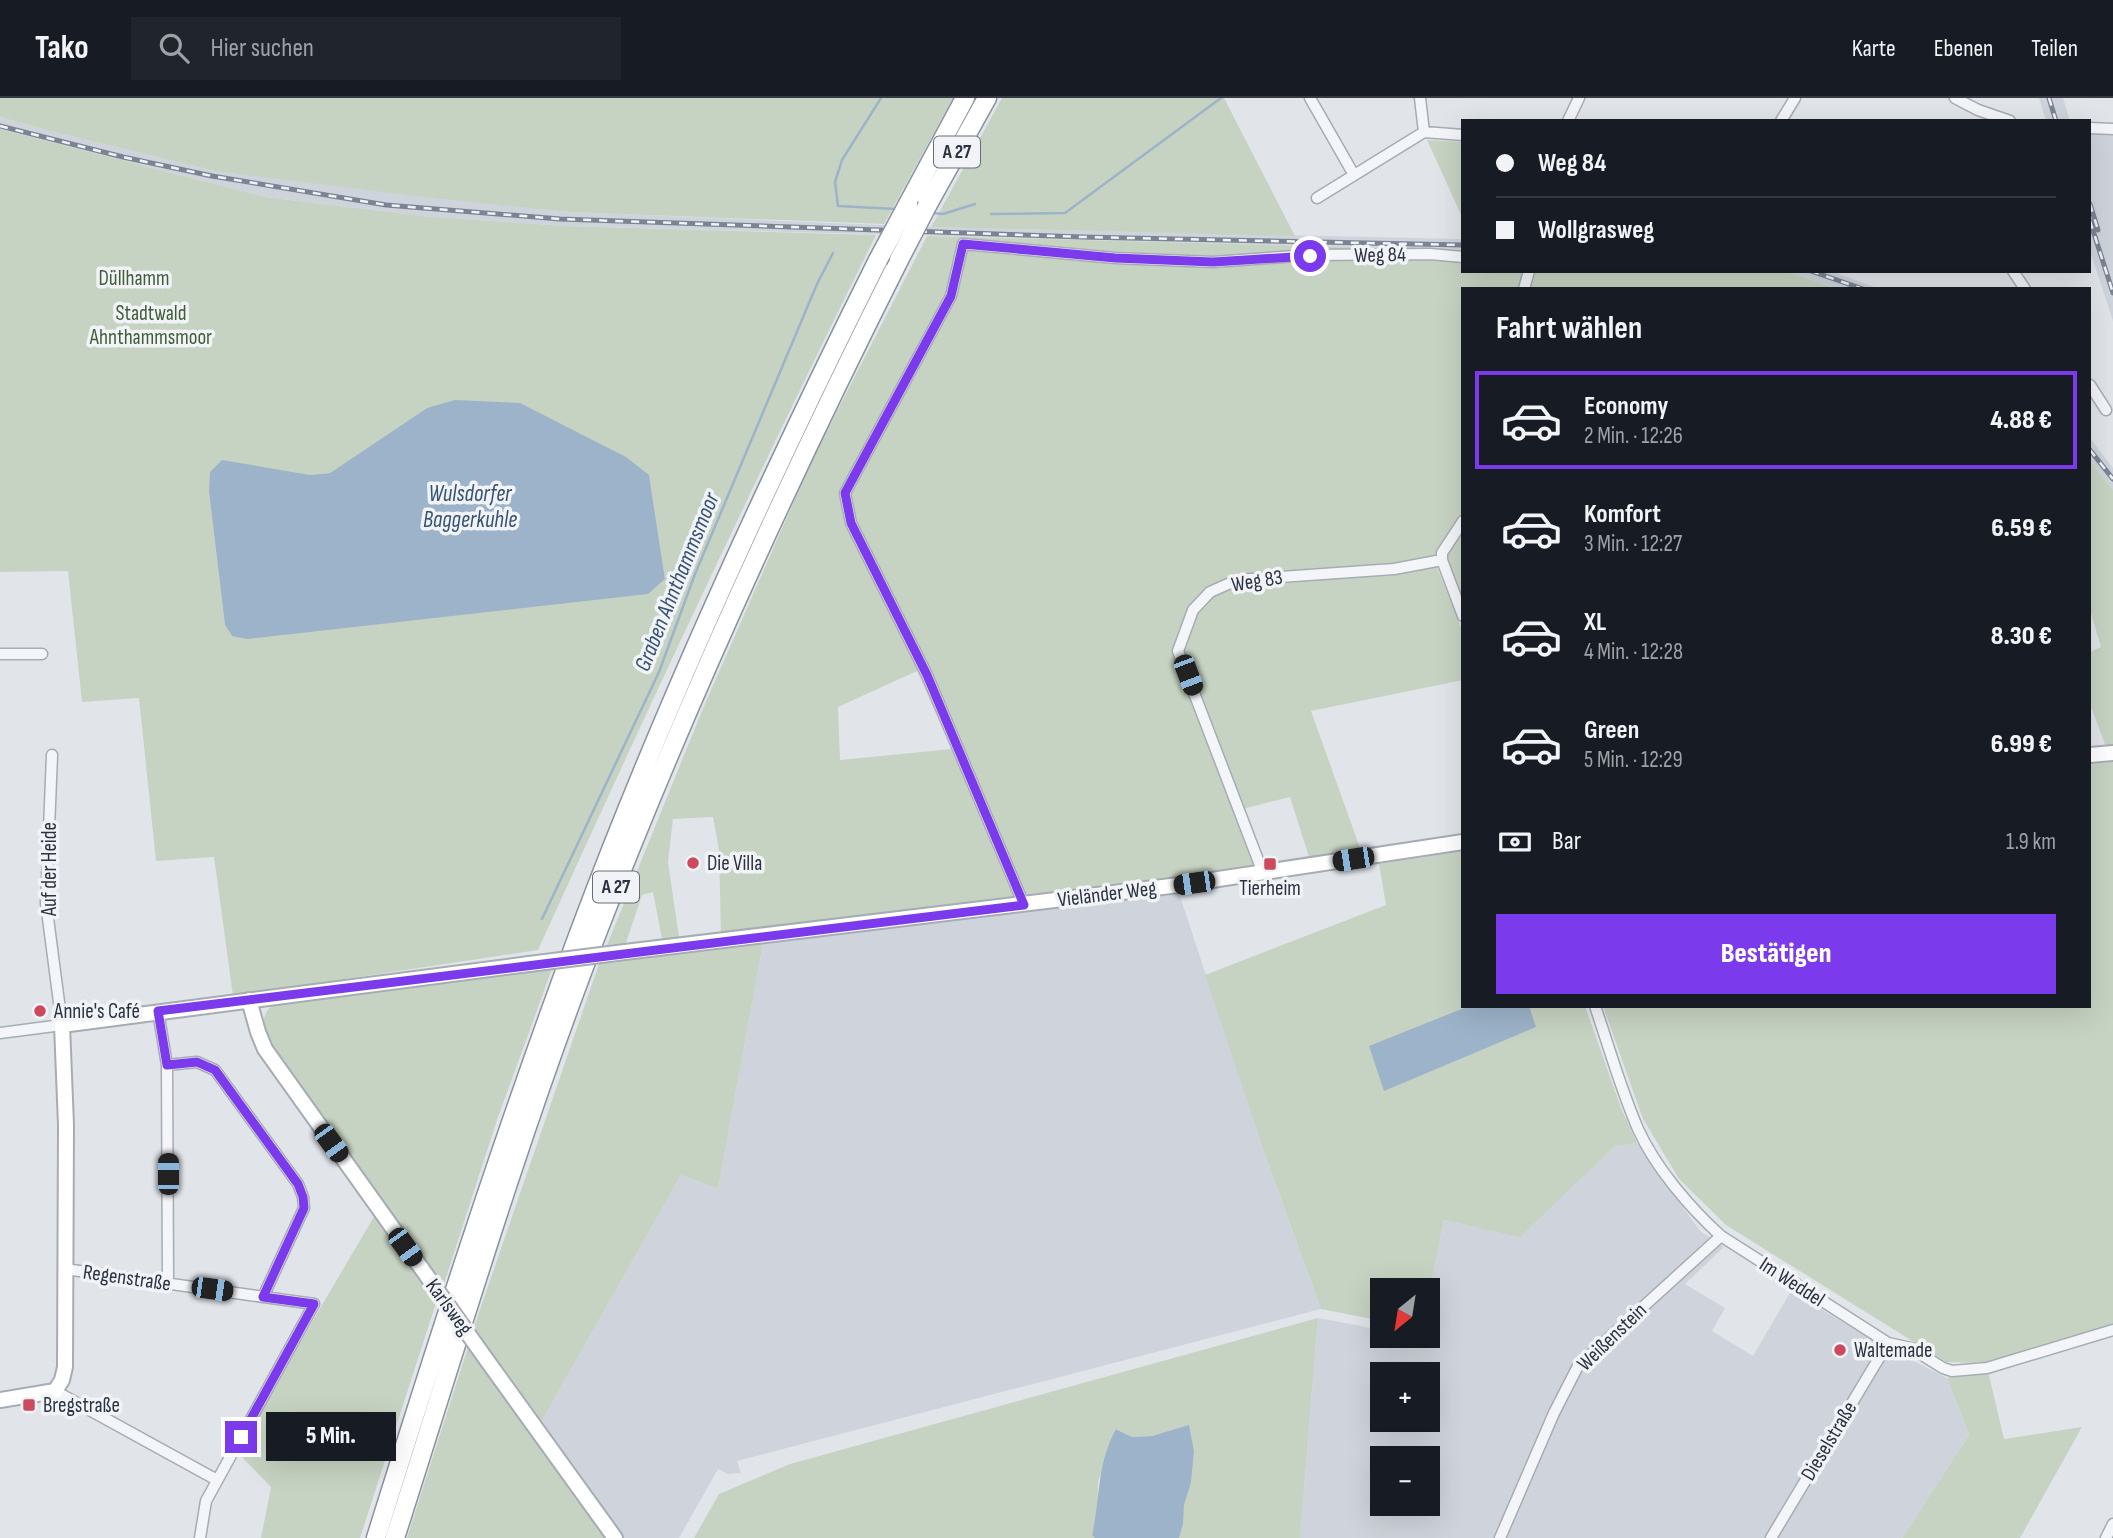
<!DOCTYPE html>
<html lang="de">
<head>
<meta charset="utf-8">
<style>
  body { margin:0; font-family:"Sofia Sans Condensed",sans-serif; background:#20242c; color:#f1f3f6; height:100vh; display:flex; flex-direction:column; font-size:26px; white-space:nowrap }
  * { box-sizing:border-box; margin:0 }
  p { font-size:23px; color:#9ea1a6 }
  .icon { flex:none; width:38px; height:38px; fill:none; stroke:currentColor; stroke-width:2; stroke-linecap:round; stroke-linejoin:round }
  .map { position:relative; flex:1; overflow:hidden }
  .sheet { position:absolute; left:1461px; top:189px; width:630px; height:721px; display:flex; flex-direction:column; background:#171b24; border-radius:0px; box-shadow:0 7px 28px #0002 }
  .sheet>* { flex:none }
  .banner { position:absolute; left:1461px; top:21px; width:630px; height:154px; border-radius:0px; box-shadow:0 7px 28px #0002; display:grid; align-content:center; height:154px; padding:0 35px; background:#171b24 }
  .needle { width:46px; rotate:210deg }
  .buttons { position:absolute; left:1370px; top:1180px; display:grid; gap:14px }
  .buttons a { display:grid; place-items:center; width:70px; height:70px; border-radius:0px; background:#171b24; box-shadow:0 7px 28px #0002; font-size:35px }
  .end { position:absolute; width:32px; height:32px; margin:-16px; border:9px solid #7c3aed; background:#fff; box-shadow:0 0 0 4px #fff }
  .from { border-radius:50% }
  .bubble { position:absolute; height:49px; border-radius:0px; background:#171b24; box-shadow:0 7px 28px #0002; font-size:23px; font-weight:800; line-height:49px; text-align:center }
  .car { position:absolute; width:21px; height:42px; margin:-21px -10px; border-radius:9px; box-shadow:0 0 5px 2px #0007; background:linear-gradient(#222 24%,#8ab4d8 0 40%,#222 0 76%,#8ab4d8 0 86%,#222 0) }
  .banner b { display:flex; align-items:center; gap:24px; height:66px; font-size:26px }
  .banner b+b { border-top:2px solid #363941 }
  .banner i { width:18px; height:18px; background:#f1f3f6 }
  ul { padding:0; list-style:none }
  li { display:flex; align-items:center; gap:21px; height:98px; margin:0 14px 10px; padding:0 21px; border:4px solid transparent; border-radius:0px }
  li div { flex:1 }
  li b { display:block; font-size:26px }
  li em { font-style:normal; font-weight:800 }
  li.selected { border-color:#7c3aed }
  li>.icon { width:63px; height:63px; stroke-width:1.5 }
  h2 { padding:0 35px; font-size:32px; line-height:84px }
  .pay { display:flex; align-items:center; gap:18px; height:77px; padding:0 35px; font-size:26px }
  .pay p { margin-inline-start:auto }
  .cta { display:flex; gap:14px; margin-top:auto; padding:14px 35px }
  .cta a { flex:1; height:80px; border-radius:0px; background:#7c3aed; color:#fff; font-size:28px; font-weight:800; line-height:80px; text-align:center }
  header { display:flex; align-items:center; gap:42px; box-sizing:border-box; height:98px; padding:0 35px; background:#171b24; border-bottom:2px solid #363941 }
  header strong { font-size:33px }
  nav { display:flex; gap:38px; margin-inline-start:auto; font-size:24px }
  .search { width:490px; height:63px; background:#20242c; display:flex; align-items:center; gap:18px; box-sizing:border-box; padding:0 24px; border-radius:0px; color:#9ea1a6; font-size:26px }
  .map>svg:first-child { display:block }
  .built { fill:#cfd4dc; fill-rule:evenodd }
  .green { fill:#c7d3c2; fill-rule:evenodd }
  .water { fill:#9db3c9 }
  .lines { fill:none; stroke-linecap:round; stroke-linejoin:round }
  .stream { stroke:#9db3c9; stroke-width:2.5 }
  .street-casing { stroke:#a6acb4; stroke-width:13 }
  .secondary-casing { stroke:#a6acb4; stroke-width:18 }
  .highway-casing { stroke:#8992a0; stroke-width:21 }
  .street { stroke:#f4f5f8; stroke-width:10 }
  .secondary { stroke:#fff; stroke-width:14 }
  .highway { stroke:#fff; stroke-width:18 }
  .rail-casing { stroke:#7b8493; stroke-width:5 }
  .rail { stroke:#f1f3f7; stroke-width:2.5; stroke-dasharray:8; stroke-linecap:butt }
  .secondary-bridge-casing { stroke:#a6acb4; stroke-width:18; stroke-linecap:butt }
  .highway-bridge-casing { stroke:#8992a0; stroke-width:21; stroke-linecap:butt }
  .secondary-bridge { stroke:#fff; stroke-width:14 }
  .highway-bridge { stroke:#fff; stroke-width:18 }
  .route { stroke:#7c3aed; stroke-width:9 }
  .poi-dot { fill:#cc495e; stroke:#f1f3f7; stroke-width:2.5 }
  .labels { text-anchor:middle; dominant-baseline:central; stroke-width:7; stroke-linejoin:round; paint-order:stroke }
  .shield { fill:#f1f3f7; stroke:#666d78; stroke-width:2 }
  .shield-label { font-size:19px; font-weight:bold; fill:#2a3341 }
  .street-label { font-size:21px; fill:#2a3341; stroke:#f1f3f7 }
  .park-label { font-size:21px; fill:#3f5d37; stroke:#f1f3f7 }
  .poi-label { font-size:21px; fill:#2a3341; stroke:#f1f3f7; text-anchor:start }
  .water-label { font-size:23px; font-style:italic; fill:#345274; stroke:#f1f3f7 }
</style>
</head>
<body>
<header>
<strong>Tako</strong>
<div class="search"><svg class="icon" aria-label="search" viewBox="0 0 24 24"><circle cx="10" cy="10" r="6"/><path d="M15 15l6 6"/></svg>Hier suchen</div>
<nav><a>Karte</a><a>Ebenen</a><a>Teilen</a></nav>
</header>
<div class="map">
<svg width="2113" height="1440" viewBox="0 0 2113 1440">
  <rect width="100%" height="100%" fill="#e1e5ea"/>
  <!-- built -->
  <path class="built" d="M2039,0H2063L2070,23H2046Z
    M0,19L50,33L215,73L568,114L931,129L1463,141V152L565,128L422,118L266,99L0,31Z
    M2090,33L2113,35V223L2090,153Z
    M1785,173H1831L1880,191H1837Z
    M2090,340L2113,370V392L2090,363Z
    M1179,795L1264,1054L1321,1211L737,1363L741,1375L728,1376L718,1371L679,1440H624L540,1326L681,1077L718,1091L763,846Z
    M1637,1045L1700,1133L1724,1149L1685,1186L1725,1210L1712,1233L1753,1258L1791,1193L1878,1245L1947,1280L1969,1337L1902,1440H1300L1318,1220L1382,1232V1237L1420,1239L1421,1237H1428V1201L1444,1122L1520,1138L1615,1048ZM1382,1276H1428V1321H1382ZM1382,1360H1428V1405H1382Z"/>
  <!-- green -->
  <path class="green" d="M0,0H953L884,126L568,114L415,98L215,73L50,33L0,19Z
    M1002,0H1224L1295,138L931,129Z
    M0,31L266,99L422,118L565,128L876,137C759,373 647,612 538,852L233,898L214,759L156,763L139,600L82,604L68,473L0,474ZM427,310L649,377L665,481L232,538L225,527L209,394L310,377L330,375Z
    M1427,42L1463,44V121Z
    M927,138L1463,152V173H1523L1520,191H1463V415L1434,462L1463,534V582L1311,613L1360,750L1309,759L1290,699L1235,713L1253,767L1168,783L721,839L719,752L713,719L673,721L668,764L679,839L662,841L653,794L642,797L626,845L607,847L704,608L813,360ZM917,573L952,651L840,662L838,609Z
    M1535,173H1785L1837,191H1531Z
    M2090,363L2113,392V649H2106L2090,606V554L2101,549L2090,512Z
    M1463,432V506L1447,458Z
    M2113,664V1227L1984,1265L1946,1264L1726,1127L1679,1081L1643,1021L1603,908H2090V666Z
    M1463,753V908H1585L1621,1010L1637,1045L1615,1048L1520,1139L1444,1122L1428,1201V1192H1382V1223L1321,1211L1264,1054L1205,877L1386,807L1379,766Z
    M763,846L718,1091L681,1077L540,1326L473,1232L600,863Z
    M552,871L497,1022L443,1189L276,956C267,939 255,921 273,907Z
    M375,1117L436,1205L360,1440H261L271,1389L236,1353Z
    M1318,1220L1300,1440H1179C1182,1429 1182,1418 1184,1406C1190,1375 1197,1360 1189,1328L1152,1338L1132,1339L1117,1331L1098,1384V1412L1092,1437L1095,1440H694L719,1396L790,1366Z
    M468,1249L610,1440H407Z
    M1988,1273L2004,1341L2082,1329L2020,1440H1902L1969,1337L1947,1280Z"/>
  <!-- water -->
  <path class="water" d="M455,302L520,305L626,359L649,377L665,481L648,496L247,541L232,538L225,527L209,394L210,374L222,362L310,377L330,375L427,310Z
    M1469,908H1529L1536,929L1384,993L1369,948Z
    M1189,1327L1194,1353L1191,1384L1184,1407L1183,1426L1179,1440H1095L1092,1437C1101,1398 1096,1368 1116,1331L1132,1339L1152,1338Z"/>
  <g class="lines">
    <!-- stream -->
    <path class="stream" d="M881,0L842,62L835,84L838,108L896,111
      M931,115L943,116L975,106
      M991,116L1065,115L1221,0
      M542,821L659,574L695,476L817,186L833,155"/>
    <!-- street casing -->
    <g class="street-casing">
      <path id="street" d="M1310,0L1354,77
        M1420,0L1424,34
        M1955,0L1978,12L2010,23
        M1568,23L1579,0
        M1781,23L1795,0
        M2090,30L2113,31
        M1317,100L1424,34L1463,37
        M2013,173L2025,191
        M1524,191L1529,173
        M2090,287L2106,312
        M1463,423L1442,455V462L1463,518
        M0,556H42
        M1263,775L1178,553L1193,512L1210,494L1237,482L1394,471L1442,462
        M1024,807L927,577L851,425L845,395L951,198L963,146L1115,160L1213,164L1310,157L1430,156L1463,159
        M1595,908C1609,949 1621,992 1638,1031C1655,1069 1690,1110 1721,1138L1888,1245L1911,1250L1943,1270L1952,1273L1987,1270L2113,1232
        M158,913L167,967L168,1185
        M0,935L62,927L46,805L52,657
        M167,967L197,964L215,972L298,1086L303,1099L304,1110L263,1199
        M65,1171L314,1206L206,1403L200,1440
        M55,1293L217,1382
        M1500,1440L1554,1315L1578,1268L1721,1138
        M1771,1440L1888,1245
        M2106,1440L2113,1426"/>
    </g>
    <!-- secondary casing -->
    <g class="secondary-casing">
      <path id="secondary" d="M2090,657L2113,655
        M625,854L1179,787L1463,744
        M249,902L258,934L265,951L422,1171
        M486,1261L615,1440
        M0,1302L55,1293L62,1282L65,1269L66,1027L62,927L529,866"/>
    </g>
    <!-- highway casing -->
    <g class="highway-casing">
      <path id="highway" d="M908,106L965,0
        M927,108L987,0
        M376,1440C439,1238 504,1036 578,838C664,607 768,382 878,162
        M395,1440C460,1236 521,1030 599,830C687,603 789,381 899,162"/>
    </g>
    <!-- street -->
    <use href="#street" class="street"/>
    <!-- secondary -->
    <use href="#secondary" class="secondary"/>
    <!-- highway -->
    <use href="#highway" class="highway"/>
    <!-- rail casing -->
    <g class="rail-casing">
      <path id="rail" d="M2049,0L2056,23
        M0,28L123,59L212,78L386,107L560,121L1082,139L1463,147
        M2090,106L2098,132
        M2090,123L2113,195
        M1811,173L1863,191
        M2090,352L2113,381"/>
    </g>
    <!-- rail -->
    <use href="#rail" class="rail"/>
    <!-- secondary-bridge casing -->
    <g class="secondary-bridge-casing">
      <path id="secondary-bridge" d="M529,866L625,854
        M422,1171L486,1261"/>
    </g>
    <!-- highway-bridge casing -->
    <g class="highway-bridge-casing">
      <path id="highway-bridge" d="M878,162L908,106
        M899,162L927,108"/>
    </g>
    <!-- secondary-bridge -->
    <use href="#secondary-bridge" class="secondary-bridge"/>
    <!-- highway-bridge -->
    <use href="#highway-bridge" class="highway-bridge"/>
  </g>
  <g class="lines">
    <!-- route -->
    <path class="route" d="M241,1339L314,1206L263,1199L304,1110L303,1099L298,1086L215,972L197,964L167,967L158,913L1024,807L927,577L851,425L845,395L951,198L963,146L1115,160L1213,164L1310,158"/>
  </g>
  <!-- markers -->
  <g class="poi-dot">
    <circle cx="693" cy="765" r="7"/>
    <rect x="1263" y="759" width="14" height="14" rx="3.5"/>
    <circle cx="40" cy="913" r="7"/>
    <circle cx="1840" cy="1252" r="7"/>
    <rect x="22" y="1300" width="14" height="14" rx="3.5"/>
  </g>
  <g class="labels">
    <!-- shield labels -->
    <g class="shield">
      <rect x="934" y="38.5" width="46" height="31" rx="5"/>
      <rect x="593" y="773.5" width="46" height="31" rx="5"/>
    </g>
    <g class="shield-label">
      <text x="957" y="54">A 27</text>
      <text x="616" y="789">A 27</text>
    </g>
    <!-- street labels -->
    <g class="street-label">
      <text transform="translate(1380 157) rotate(-1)">Weg 84</text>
      <text transform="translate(1257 483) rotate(-9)">Weg 83</text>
      <text transform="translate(49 771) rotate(-90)">Auf der Heide</text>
      <text transform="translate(1107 796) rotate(-7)">Vieländer Weg</text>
      <text transform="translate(127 1180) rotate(8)">Regenstraße</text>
      <text transform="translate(1792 1184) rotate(33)">Im Weddel</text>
      <text transform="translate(449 1209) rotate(54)">Karlsweg</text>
      <text transform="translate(1612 1239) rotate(-44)">Weißenstein</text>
      <text transform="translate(1829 1343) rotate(-59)">Dieselstraße</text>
    </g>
    <!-- park labels -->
    <g class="park-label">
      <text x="134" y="180">Düllhamm</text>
      <text x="151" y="215">Stadtwald<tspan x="151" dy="24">Ahnthammsmoor</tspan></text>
    </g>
    <!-- poi labels -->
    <g class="poi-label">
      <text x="707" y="765">Die Villa</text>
      <text x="1270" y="790" text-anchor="middle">Tierheim</text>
      <text x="54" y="913">Annie's Café</text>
      <text x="1854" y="1252">Waltemade</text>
      <text x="43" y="1307">Bregstraße</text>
    </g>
    <!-- water labels -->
    <g class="water-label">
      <text x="470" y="396">Wulsdorfer<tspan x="470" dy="26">Baggerkuhle</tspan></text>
      <text transform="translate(677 484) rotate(-68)">Graben Ahnthammsmoor</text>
    </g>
  </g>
</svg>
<div class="buttons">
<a><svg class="needle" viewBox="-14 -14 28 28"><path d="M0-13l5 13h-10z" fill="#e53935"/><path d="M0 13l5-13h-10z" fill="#9ea1a6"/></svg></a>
<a>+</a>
<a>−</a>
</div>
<i class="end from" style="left:1310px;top:158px"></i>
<i class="end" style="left:241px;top:1339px"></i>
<div class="bubble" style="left:266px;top:1314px;width:130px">5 Min.</div>
<i class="car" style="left:1188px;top:577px;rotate:159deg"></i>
<i class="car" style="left:1353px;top:761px;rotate:261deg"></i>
<i class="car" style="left:1194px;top:785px;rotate:262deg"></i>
<i class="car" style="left:331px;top:1045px;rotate:144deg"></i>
<i class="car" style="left:168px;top:1076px;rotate:0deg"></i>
<i class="car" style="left:405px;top:1149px;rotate:144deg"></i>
<i class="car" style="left:212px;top:1191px;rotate:98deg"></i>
<div class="banner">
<b><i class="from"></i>Weg 84</b>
<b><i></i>Wollgrasweg</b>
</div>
<section class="sheet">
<h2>Fahrt wählen</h2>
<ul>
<li class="selected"><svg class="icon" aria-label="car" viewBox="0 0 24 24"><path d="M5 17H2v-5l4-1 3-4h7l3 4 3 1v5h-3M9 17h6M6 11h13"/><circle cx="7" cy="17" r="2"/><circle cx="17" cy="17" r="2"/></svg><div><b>Economy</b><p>2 Min. · 12:26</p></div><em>4.88 €</em></li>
<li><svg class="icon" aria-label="car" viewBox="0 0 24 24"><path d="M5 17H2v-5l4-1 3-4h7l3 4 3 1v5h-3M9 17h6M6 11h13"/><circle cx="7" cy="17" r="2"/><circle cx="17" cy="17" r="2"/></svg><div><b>Komfort</b><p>3 Min. · 12:27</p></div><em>6.59 €</em></li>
<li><svg class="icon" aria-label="car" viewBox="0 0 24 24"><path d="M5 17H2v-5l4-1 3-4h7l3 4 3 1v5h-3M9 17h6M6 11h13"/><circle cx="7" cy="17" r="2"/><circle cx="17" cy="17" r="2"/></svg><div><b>XL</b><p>4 Min. · 12:28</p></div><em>8.30 €</em></li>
<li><svg class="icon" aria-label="car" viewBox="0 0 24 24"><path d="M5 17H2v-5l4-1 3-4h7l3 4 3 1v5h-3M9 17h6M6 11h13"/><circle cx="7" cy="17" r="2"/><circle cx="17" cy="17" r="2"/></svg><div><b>Green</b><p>5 Min. · 12:29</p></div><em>6.99 €</em></li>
</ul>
<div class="pay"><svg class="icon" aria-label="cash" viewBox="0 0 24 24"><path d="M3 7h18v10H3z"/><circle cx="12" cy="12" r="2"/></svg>Bar<p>1.9 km</p></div>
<div class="cta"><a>Bestätigen</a></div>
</section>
</div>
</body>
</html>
